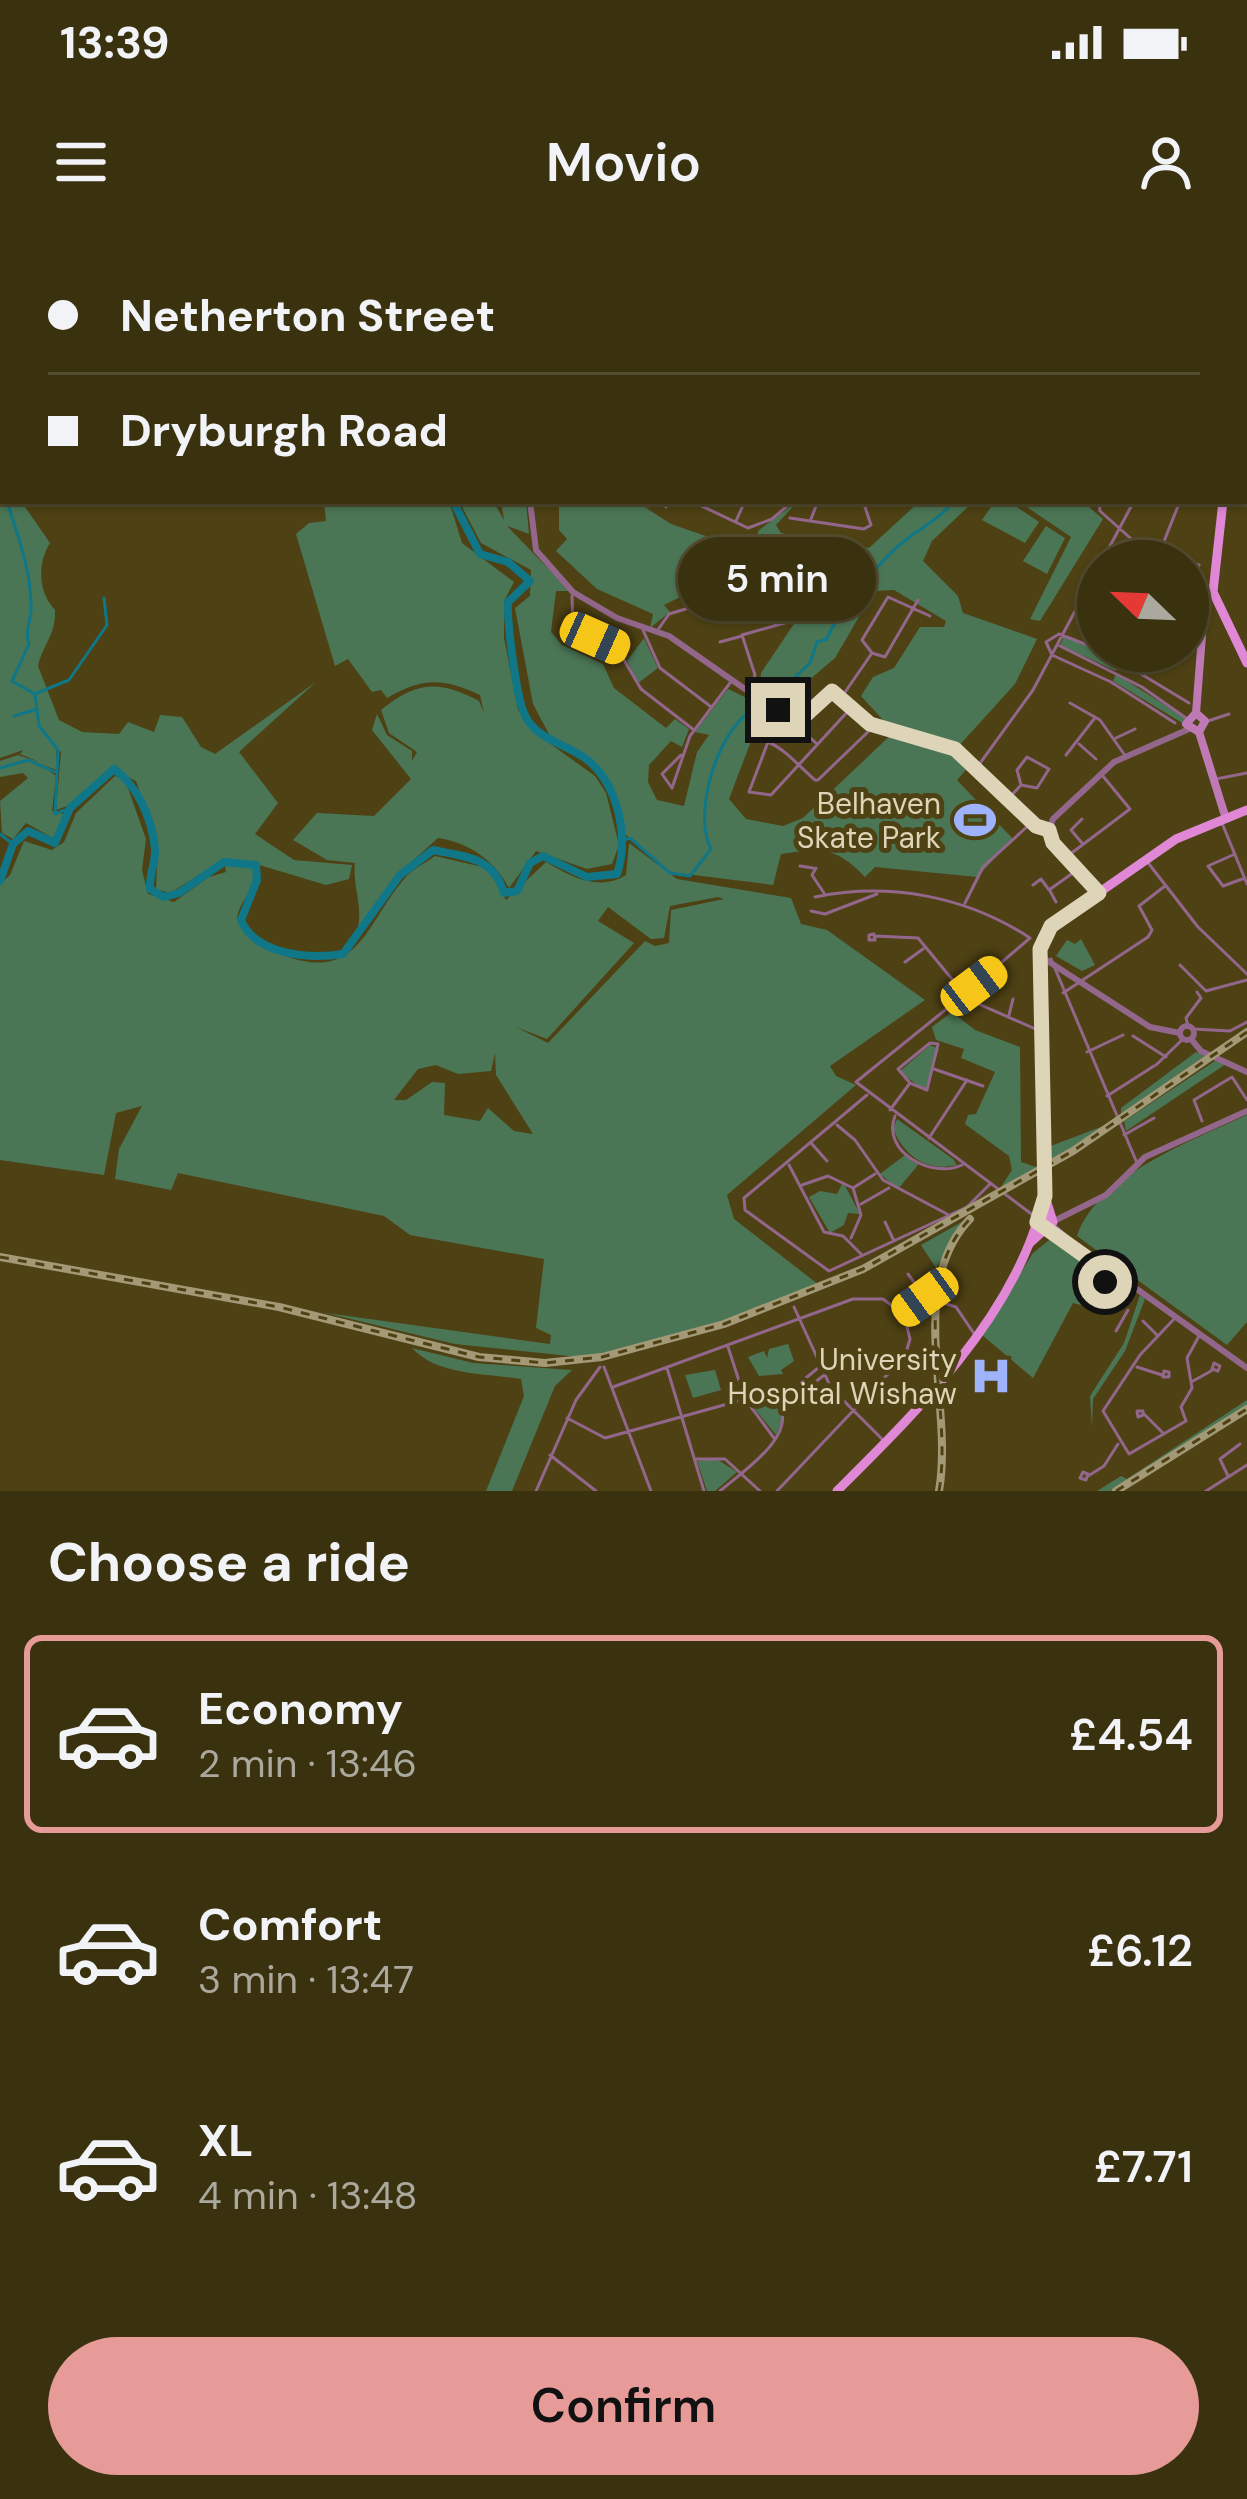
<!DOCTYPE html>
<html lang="en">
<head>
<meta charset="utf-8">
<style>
  body { margin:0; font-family:"DM Sans",sans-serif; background:#453d1d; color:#f1f3f6; height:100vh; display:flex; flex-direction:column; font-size:45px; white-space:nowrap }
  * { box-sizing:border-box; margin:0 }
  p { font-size:39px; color:#aba99e }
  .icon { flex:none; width:66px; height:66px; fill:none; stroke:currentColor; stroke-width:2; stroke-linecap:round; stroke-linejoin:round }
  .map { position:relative; height:1251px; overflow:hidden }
  .panel { display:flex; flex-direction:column; background:#3a310f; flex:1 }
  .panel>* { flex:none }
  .top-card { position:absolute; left:0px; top:0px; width:1248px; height:264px; box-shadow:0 3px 9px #0004,0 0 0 3px #544c2f; display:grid; align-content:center; height:264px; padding:0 48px; background:#3a310f }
  .needle { width:78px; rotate:293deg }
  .buttons { position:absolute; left:1077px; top:300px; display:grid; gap:24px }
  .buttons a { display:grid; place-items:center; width:132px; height:132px; border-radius:50%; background:#3a310f; box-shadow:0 3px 9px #0004,0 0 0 3px #544c2f; font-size:60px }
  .end { position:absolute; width:54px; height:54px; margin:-27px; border:15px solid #ded4b7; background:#111; box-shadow:0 0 0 6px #111 }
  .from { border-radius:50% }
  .bubble { position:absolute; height:84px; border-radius:42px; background:#3a310f; box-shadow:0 3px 9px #0004,0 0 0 3px #544c2f; font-size:39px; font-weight:600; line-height:84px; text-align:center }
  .car { position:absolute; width:36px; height:72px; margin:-36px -18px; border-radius:15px; box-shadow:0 0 9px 3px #0007; background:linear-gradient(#f5c518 24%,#345 0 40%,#f5c518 0 76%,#345 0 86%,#f5c518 0) }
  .top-card b { display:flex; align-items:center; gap:42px; height:114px; font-size:45px }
  .top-card b+b { border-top:3px solid #544c2f }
  .top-card i { width:30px; height:30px; background:#f1f3f6 }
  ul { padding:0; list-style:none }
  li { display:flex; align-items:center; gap:36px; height:198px; margin:0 24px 18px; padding:0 24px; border:6px solid transparent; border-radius:18px }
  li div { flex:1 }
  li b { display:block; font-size:45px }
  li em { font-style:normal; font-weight:600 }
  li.current { border-color:#e69b98 }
  li>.icon { width:108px; height:108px; stroke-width:1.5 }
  h2 { padding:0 48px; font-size:54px; line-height:144px }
  .action { display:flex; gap:24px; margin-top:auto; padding:24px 48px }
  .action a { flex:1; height:138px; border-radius:72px; background:#e69b98; color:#111; font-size:48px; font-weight:600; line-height:138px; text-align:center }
  .status { display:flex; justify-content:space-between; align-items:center; height:84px; padding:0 60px; background:#3a310f; direction:ltr }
  .status svg { height:33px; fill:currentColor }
  header { display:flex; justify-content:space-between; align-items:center; height:156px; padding:0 48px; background:#3a310f; font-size:54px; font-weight:600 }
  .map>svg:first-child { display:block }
  .green { fill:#4b7656; fill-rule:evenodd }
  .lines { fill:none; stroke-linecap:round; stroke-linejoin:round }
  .stream { stroke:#0f7787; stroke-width:3 }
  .river { stroke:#0f7787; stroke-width:8 }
  .minor { stroke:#93678c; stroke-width:3 }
  .tertiary { stroke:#93678c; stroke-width:6 }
  .secondary { stroke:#bf7ab5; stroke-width:8 }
  .primary { stroke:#e088d5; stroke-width:9 }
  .rail-casing { stroke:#a49976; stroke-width:8 }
  .rail { stroke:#4e4114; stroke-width:3; stroke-dasharray:9; stroke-linecap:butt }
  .route { stroke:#ded4b7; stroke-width:15 }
  .labels { text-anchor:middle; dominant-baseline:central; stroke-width:10; stroke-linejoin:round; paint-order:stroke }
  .poi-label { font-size:30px; fill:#ded4b7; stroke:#4e4114; text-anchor:end }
</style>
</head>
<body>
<div class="status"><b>13:39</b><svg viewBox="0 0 49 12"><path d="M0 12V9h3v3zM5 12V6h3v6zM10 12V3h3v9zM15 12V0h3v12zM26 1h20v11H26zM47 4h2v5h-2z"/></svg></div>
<header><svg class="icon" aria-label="menu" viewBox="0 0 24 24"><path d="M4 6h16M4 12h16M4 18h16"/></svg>Movio<svg class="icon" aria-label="person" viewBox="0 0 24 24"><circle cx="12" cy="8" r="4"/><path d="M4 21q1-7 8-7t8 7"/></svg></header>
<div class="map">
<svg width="1247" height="1251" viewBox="0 0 1247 1251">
  <rect width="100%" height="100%" fill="#4e4114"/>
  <!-- green -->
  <path class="green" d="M0,236L3,261H21L50,303C37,324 38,352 55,370C56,395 43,404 38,426L59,480L82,492L119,494L128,482L154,492L160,475L182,477L201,507L215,514L316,442L239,512L278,563L255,594L294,620L352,625L349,639L326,645L256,624C262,647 240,656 237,678C243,698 259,706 277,713C359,746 363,687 405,638C412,629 426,623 435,616L487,628L506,660L546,622C571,637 599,652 626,635L629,603L677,639L791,658L801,684L827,690L925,760L830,826L836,836L856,845L727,955L734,979L819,1045L690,1094L588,1118L455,1104L326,1073L550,1104L551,1095L536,1088L544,1019L410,995L384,976L178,933L171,950L115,939L119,909L142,866L116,873L104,935L0,920V644L10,635L24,601L52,610L64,602L76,573L115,536L125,540L146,599L142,630L148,654L174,662L209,637L226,632L224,622H235L223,620L170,653L156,649L158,603L136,541L110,528L70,565L56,570L61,512L56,508V530L40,524L56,536L52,571L64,574L53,598L26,583L13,599L2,593L0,561L28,538L23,533L0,537V521L18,515L39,522L20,514L23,510L0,518ZM718,657L724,659L671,670L669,703L655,706L645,701L548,803L516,787L547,799L634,703L598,681L608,667L651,699L664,698L670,666ZM495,813L496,835L533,894L514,891L488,868L480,881L444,875L445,843L432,842L406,860H394L418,829L436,825L458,834L491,831Z
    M324,261H449L462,303L514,342L504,361V398L518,470L545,500L595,536L606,553L619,605L612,624L587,629L536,611L509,648C494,620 470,603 438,598L399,633L357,692C364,667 352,646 355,623L327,620L293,600L317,573L374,576L411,539L372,490L377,474L387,495L412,511V521L417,512L389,493L381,470C417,441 439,440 479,461L484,473L480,455C443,438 423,437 387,458L381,450L372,452L348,419L335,426L296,294L309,283L326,281Z
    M459,261H493L504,280L501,261H526L529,294L507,286L570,351H556L551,392L562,405L603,424L614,448L666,488L675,479L689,489L682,507L671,501L649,525L648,542L657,560L684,566L697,512L709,495L695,492L728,449L776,472L772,483L753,496L729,559L746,579L783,586L803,578L894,492L861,456L873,437L894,428L920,387H944L946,381L894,350L874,351L835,418L782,463L760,450L761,433L826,336L847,321C815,316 789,303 766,330L733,324L679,352L680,357L664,365L670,372L650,388L653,374L597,349L556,311L567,299L559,290V261H635L671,284L743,309L751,308L759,290L798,261L776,285L781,293L869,308L920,261H974L932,301L923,321L958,356L963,373L1037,399L1015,444L956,509L971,524L957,540L1013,599L977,637L875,627L865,637C836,606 820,608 781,614L773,645L670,632L625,594L602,531L551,498L533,464L515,368L530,356L531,330L481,303Z
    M995,261H1008L1039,282L1025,303L982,280Z
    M1018,261H1082L1103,279L1040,381L1030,379L1071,297Z
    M1046,286L1065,298L1047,334L1023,321Z
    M1064,396L1121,421L1116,431L1060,405Z
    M644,398L658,428L638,443L627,421Z
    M1116,434L1187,479L1184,484L1113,441Z
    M1081,699L1095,725L1082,731L1056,716L1067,700L1075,704Z
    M952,772L975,790L1020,807L1021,922L1039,928L1004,950L1001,947L1012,930L1009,916L965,884L968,875L976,874L995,832L961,818L964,809L936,800L932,787Z
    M930,805L939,809L925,850L899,832Z
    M1196,812L1205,816L1121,874V868Z
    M1215,821L1226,824L1126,891L1124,881Z
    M1247,875V1082L1227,1105L1077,996C1098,935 1193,900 1247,875Z
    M897,879L953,919L957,925C927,932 905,917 893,889Z
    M1114,882L1048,925V907Z
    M905,915L918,925L898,949L880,934Z
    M843,942L860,974L848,973L844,985L830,993L809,957L820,951L837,954Z
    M967,979L936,1028L921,1005Z
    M1053,997L1094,1025L1096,1045L1085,1066L1073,1063L1033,1138L982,1095L1033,1013Z
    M1140,1055L1145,1059L1125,1111L1093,1159L1092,1187L1090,1156L1124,1103Z
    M788,1104L794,1121L781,1130L783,1134L759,1136L748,1117L764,1111L767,1118L769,1109Z
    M412,1108L473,1123L572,1130L555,1146L512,1251H486L524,1156L521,1139C485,1133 438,1136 412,1108Z
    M715,1130L721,1150L693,1158L685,1135Z
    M765,1157L780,1168L783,1179L776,1195L750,1163Z
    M1247,1160V1166L1112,1251H1097L1121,1236L1127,1239Z
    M715,1218L737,1232L715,1251H707L697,1221Z"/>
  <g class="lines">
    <!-- stream -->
    <path class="stream" d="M0,242L3,250
      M7,261C17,294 31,329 31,366C32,380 24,390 29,404L12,441L35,454L39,486L58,510L55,574L70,568
      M37,453L69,440L107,385L104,358
      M773,458L810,423L817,402L827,399C836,374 882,319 903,302C922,286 940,280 953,261
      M14,476L34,470
      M0,528L28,520L55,532
      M0,594L13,604
      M624,600L630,598L670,633L690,636L711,609C692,573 718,489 753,470"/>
    <!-- river -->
    <path class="river" d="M288,0L293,3
      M0,641L13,604L28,591L55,603L70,568L114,529C138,546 152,579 155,609C156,622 149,634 150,649L164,657L179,653L224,622L256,625L257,640L241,680C256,716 311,719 343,714L400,635L433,610C467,617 493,617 504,653L517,651L530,623L543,616L587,637L617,634C629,599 619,548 590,522C570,504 535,501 524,473C516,455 507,382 508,362L530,341L508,322L480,314L453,261"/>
    <!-- minor -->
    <path class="minor" d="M16,0L17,3
      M464,0L466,3
      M525,0H539
      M545,0L546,3
      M609,0L612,3
      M852,0L857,3
      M1178,0V3
      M1242,0L1247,2
      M804,3L805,0
      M877,3L879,0
      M1188,3L1202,0
      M1245,34L1247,30
      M0,39L3,38
      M1,109L3,103
      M1245,130L1247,131
      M1245,166H1247
      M0,167H3
      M1245,240H1247
      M691,261L748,288L772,279L793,261
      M895,261H903
      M1099,261L1100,271L1156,321
      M648,266L650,261
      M666,267L668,261
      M790,278L864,289L871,285L863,261
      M811,279L818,261
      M736,281L745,261
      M1157,319L1180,261
      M1102,321L1134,261
      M1183,321H1184
      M1188,322L1199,325L1193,342
      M1188,340L1205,353
      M572,356L573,388L617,408L641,449L694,490
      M1085,357L1098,354
      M643,390L660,428L710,466
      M657,391L669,374L805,333L801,324L793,325L792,337
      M720,402L742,396
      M1060,406L1142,447L1186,478
      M1098,409L1059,394L1046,402L1052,415L1111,442L1175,483
      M1103,411L1189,463
      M872,413L885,417L918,360
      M747,455L755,435L742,395L788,382
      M841,458L872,413L862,400L888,357L930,376
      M1070,463L1100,480L1124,514
      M850,469L771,555L749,552L768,502C785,509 800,527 815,540H818L873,487
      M1208,481L1229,474
      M796,485L816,503
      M1116,498L1135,489
      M1079,504L1096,519
      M681,515L662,534L672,548L690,496L730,443
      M1066,515L1094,479
      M978,526L1033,450L1098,328
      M1216,539L1247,533
      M1009,558L1021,545L1017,530L1027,517L1049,529L1037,548L1021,545
      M1222,583L1247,644
      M1082,603L1071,590L1082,579
      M1235,614L1208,626L1223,646L1245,638
      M1069,615L1130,569L1102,535
      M1149,624L1198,687L1247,734
      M800,626L813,628
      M816,628L812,635L824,653
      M1033,645L1041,639L1049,650L1077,630
      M1050,651L1056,662
      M815,657C890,642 966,656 1030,698L967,752
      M965,663L983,627L1030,584
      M811,671L825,674L877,654
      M874,694L875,700H869V695Z
      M875,696L918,698L961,750
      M1051,719L1137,923
      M905,722L923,709
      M1180,725L1206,751L1247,740
      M964,750L967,756L962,759L959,754Z
      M1063,753L1148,697L1152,690L1139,666L1165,646
      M960,758L856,842L1034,976
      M965,758L1040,791
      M1009,775L1013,759
      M1188,786L1186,778L1201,758L1197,752
      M1193,789L1230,791L1247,782
      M1133,796L1166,817
      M1087,812L1123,795
      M1156,825L1183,799
      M934,829L983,846
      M867,855L744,958L745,970L829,1031L967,967L990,944
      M1107,856L1154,826
      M890,870L910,843L927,850L938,804L930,803L898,829L910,843
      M895,876C881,912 932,939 962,925
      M1202,881L1194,860L1232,837L1247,860
      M837,885L855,900L883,940L947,974
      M1124,895L1154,878
      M929,898L967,840
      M812,904L827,921
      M789,925L824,992L843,996L861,1014
      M802,945L828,936L853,948L861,975L851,998
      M853,948L875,934
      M861,964L889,948
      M885,982L894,1001
      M908,1034L925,1057
      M794,1067L831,1148L884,1201
      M904,1072L925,1057L956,1067L975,1095
      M1175,1078L1140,1115L1103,1171L1129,1214L1186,1181L1181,1167L1192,1148L1187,1118L1199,1096
      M1143,1081L1158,1096
      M1116,1091L1128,1070
      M728,1107L745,1159L774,1198
      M1214,1123L1220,1126L1218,1131L1212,1129Z
      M604,1127L651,1251
      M1137,1127L1162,1135
      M667,1128L704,1251
      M1164,1131L1169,1132V1137H1163Z
      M1193,1141L1211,1131
      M613,1147L853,1059H883L903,1074
      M779,1160L818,1128
      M784,1166L823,1136
      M1137,1171H1143V1175L1138,1177Z
      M1144,1174L1163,1193
      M567,1178L605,1198L760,1155L777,1161C801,1194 743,1231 720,1251
      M550,1215L596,1251
      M696,1219H725L760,1251
      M1083,1232L1088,1234L1086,1240L1080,1238Z
      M1088,1236L1104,1226L1118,1204
      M1228,1236L1220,1219L1240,1204
      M536,1251L576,1160L600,1127
      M777,1251L905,1116L910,1099L904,1075
      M1206,1251L1247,1225"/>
    <!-- tertiary -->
    <path class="tertiary" d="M427,0L430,3
      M504,0L506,3
      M530,261L536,310L573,352L617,378L669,396L795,484L831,451L870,483L955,509L1036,587L1049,590L1053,603L1099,653
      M1049,590L1053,579L1114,522L1189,489
      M1043,718L1150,787L1180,793
      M1180 793a7 7 0 1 1 14 0a7 7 0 1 1-14 0Z
      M1191,799L1201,811L1247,832
      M1054,981L1106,955L1145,917L1247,871
      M1052,985L1118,1043
      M1110,1034L1105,1044L1118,1043
      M1118,1043L1134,1047L1247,1128"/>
    <!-- secondary -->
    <path class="secondary" d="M1196,473L1186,484L1199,492
      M1199,492L1205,481L1196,473L1205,357
      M1199,492L1226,579"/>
    <!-- primary -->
    <path class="primary" d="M1245,104L1247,101
      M1213,352L1223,261
      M1213,352L1247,423
      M1030,1003L1053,982L1045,956L1042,698L1051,686L1176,599L1247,570
      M837,1251C914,1174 1005,1086 1038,979L1049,976"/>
    <!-- rail casing -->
    <g class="rail-casing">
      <path id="rail" d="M0,1017L279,1067L479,1117L545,1123L602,1117L724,1084L863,1029L1073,911L1247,792
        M939,1251C954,1165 905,1046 970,979
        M1116,1251L1247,1169"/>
    </g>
    <!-- rail -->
    <use href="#rail" class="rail"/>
  </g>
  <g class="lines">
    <!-- route -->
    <path class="route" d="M778,470L797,483L832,451L870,484L955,509L1036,586L1049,590L1053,603L1099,653L1051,686L1040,709L1045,956L1037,982L1110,1034L1105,1042"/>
  </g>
  <!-- icons -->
  <defs>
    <g id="stadium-bare" transform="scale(3.24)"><path d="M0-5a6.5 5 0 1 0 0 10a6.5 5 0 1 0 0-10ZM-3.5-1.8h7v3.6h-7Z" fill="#9fb3fd" stroke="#4e4114" stroke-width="2.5" paint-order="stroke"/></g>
    <g id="hospital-bare" transform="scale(3.24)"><path d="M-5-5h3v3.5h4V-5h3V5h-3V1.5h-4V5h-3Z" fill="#9fb3fd" stroke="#4e4114" stroke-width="2.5" paint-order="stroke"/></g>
  </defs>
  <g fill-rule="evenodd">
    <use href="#stadium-bare" x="975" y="580"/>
    <use href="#hospital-bare" x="991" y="1136"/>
  </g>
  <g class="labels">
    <!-- poi labels -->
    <g class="poi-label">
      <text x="941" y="563">Belhaven<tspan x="941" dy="34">Skate Park</tspan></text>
      <text x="957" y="1119">University<tspan x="957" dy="34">Hospital Wishaw</tspan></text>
    </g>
  </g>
</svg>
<div class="buttons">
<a><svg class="needle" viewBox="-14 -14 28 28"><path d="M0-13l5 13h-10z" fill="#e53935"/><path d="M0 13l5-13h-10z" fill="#aba99e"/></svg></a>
</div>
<i class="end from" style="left:1105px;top:1042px"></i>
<i class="end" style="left:778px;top:470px"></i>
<div class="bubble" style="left:678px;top:297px;width:198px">5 min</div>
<i class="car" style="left:595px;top:398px;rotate:114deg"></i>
<i class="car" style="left:974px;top:746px;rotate:53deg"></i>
<i class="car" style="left:925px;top:1057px;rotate:234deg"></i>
<div class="top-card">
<b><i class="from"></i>Netherton Street</b>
<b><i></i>Dryburgh Road</b>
</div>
</div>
<section class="panel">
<h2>Choose a ride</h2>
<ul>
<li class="current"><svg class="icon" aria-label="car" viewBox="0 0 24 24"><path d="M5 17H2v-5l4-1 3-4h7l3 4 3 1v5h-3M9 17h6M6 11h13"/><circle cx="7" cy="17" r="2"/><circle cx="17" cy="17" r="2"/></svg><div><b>Economy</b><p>2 min · 13:46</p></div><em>£4.54</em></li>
<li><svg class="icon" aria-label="car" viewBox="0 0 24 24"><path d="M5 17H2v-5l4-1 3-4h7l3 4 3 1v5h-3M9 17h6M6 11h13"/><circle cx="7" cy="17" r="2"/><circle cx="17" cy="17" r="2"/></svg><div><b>Comfort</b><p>3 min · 13:47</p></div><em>£6.12</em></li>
<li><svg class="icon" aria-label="car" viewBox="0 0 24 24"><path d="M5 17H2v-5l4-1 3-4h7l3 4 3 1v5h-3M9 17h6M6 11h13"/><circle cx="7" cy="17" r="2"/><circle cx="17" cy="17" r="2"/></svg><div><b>XL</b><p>4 min · 13:48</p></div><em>£7.71</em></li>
</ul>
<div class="action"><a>Confirm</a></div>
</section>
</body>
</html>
